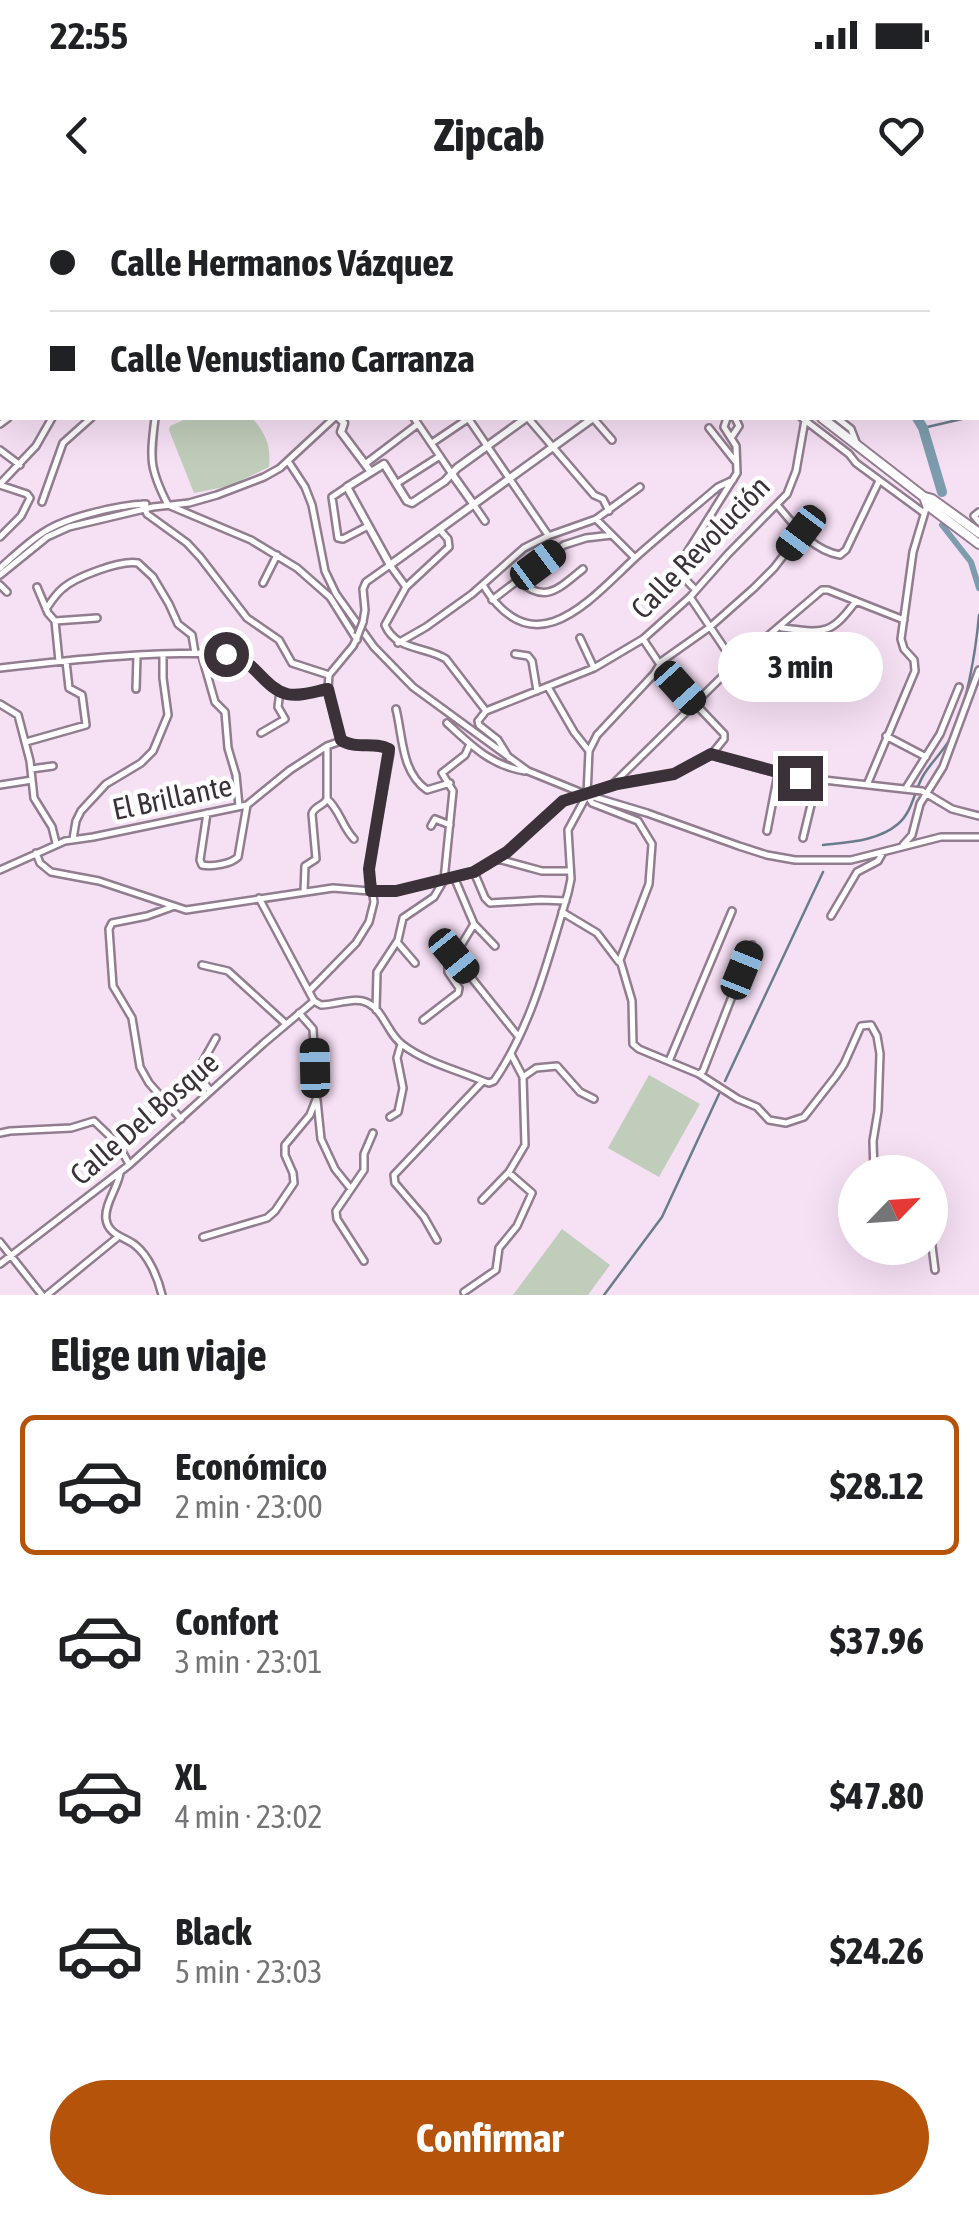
<!DOCTYPE html>
<html lang="es">
<head>
<meta charset="utf-8">
<style>
  body { margin:0; font-family:"Asap Condensed",sans-serif; background:#f6f6f6; color:#202124; height:100vh; display:flex; flex-direction:column; font-size:38px; white-space:nowrap }
  * { box-sizing:border-box; margin:0 }
  p { font-size:32px; color:#757577 }
  .icon { flex:none; width:55px; height:55px; fill:none; stroke:currentColor; stroke-width:2; stroke-linecap:round; stroke-linejoin:round }
  .map { position:relative; height:1095px; overflow:hidden }
  .sheet { display:flex; flex-direction:column; background:#fff; flex:1 }
  .sheet>* { flex:none }
  .banner { position:absolute; left:0px; top:0px; width:980px; height:220px; box-shadow:0 10px 40px #0002; display:grid; align-content:center; height:220px; padding:0 50px; background:#fff }
  .needle { width:65px; rotate:65deg }
  .controls { position:absolute; left:838px; top:955px; display:grid; gap:20px }
  .controls a { display:grid; place-items:center; width:110px; height:110px; border-radius:50%; background:#fff; box-shadow:0 10px 40px #0002; font-size:50px }
  .end { position:absolute; width:45px; height:45px; margin:-22px; border:12px solid #3a3139; background:#fff; box-shadow:0 0 0 5px #fff }
  .from { border-radius:50% }
  .bubble { position:absolute; height:70px; border-radius:35px; background:#fff; box-shadow:0 10px 40px #0002; font-size:32px; font-weight:700; line-height:70px; text-align:center }
  .car { position:absolute; width:30px; height:60px; margin:-30px -15px; border-radius:12px; box-shadow:0 0 8px 2px #0007; background:linear-gradient(#222 24%,#8ab4d8 0 40%,#222 0 76%,#8ab4d8 0 86%,#222 0) }
  .banner b { display:flex; align-items:center; gap:35px; height:95px; font-size:38px }
  .banner b+b { border-top:2px solid #e0e0e0 }
  .banner i { width:25px; height:25px; background:#202124 }
  ul { padding:0; list-style:none }
  li { display:flex; align-items:center; gap:30px; height:140px; margin:0 20px 15px; padding:0 30px; border:5px solid transparent; border-radius:15px }
  li div { flex:1 }
  li b { display:block; font-size:38px }
  li em { font-style:normal; font-weight:700 }
  li.active { border-color:#b45309 }
  li>.icon { width:90px; height:90px; stroke-width:1.5 }
  h2 { padding:0 50px; font-size:45px; line-height:120px }
  .action { display:flex; gap:20px; margin-top:auto; padding:20px 50px }
  .action a { flex:1; height:115px; border-radius:60px; background:#b45309; color:#fff; font-size:40px; font-weight:700; line-height:115px; text-align:center }
  .status { display:flex; justify-content:space-between; align-items:center; height:70px; padding:0 50px; background:#fff; direction:ltr }
  .status svg { height:28px; fill:currentColor }
  header { display:flex; justify-content:space-between; align-items:center; height:130px; padding:0 50px; background:#fff; font-size:45px; font-weight:700 }
  .map>svg:first-child { display:block }
  .green { fill:#bfcdba }
  .lines { fill:none; stroke-linecap:round; stroke-linejoin:round }
  .stream { stroke:#697c8a; stroke-width:2.5 }
  .canal { stroke:#7d9cad; stroke-width:6 }
  .river { stroke:#7d9cad; stroke-width:10 }
  .minor-casing { stroke:#917d8f; stroke-width:10 }
  .tertiary-casing { stroke:#917d8f; stroke-width:11 }
  .primary-casing { stroke:#917d8f; stroke-width:12 }
  .minor { stroke:#fff; stroke-width:5 }
  .tertiary { stroke:#fff; stroke-width:6 }
  .primary { stroke:#fff; stroke-width:8 }
  .minor-bridge-casing { stroke:#917d8f; stroke-width:10; stroke-linecap:butt }
  .minor-bridge { stroke:#fff; stroke-width:5 }
  .route { stroke:#3a3139; stroke-width:12 }
  .labels { text-anchor:middle; dominant-baseline:central; stroke-width:9; stroke-linejoin:round; paint-order:stroke }
  .street-label { font-size:30px; fill:#3a3139; stroke:#fff }
</style>
</head>
<body>
<div class="status"><b>22:55</b><svg viewBox="0 0 49 12"><path d="M0 12V9h3v3zM5 12V6h3v6zM10 12V3h3v9zM15 12V0h3v12zM26 1h20v11H26zM47 4h2v5h-2z"/></svg></div>
<header><svg class="icon" aria-label="back" viewBox="0 0 24 24"><path d="M15 5l-7 7 7 7"/></svg>Zipcab<svg class="icon" aria-label="heart" viewBox="0 0 24 24"><path d="M12 20l-8-8c-3-5 5-10 8-4 3-6 11-1 8 4z"/></svg></header>
<div class="map">
<svg width="979" height="1095" viewBox="0 0 979 1095">
  <rect width="100%" height="100%" fill="#f6e0f4"/>
  <!-- green -->
  <path class="green" d="M188,218H252C266,234 271,245 269,267L229,286L194,293L169,230L170,226Z
    M649,875L700,904L659,977L608,948Z
    M562,1029L610,1065L588,1095H513Z"/>
  <g class="lines">
    <!-- stream -->
    <path class="stream" d="M978,215L979,214
      M923,228L966,218
      M823,645C849,642 878,641 898,624C913,611 914,591 923,576C931,562 944,551 951,537C967,506 976,450 979,415
      M725,881L823,672
      M604,1095L662,1017L719,894"/>
    <!-- canal -->
    <path class="canal" d="M942,325L971,362L979,388"/>
    <!-- river -->
    <path class="river" d="M572,0L575,2
      M509,2L511,0
      M917,218L923,228L942,292"/>
    <!-- minor casing -->
    <g class="minor-casing">
      <path id="minor" d="M143,0L144,2
        M254,0V2
        M272,0L273,2
        M733,0H748
        M968,0V2
        M61,2L67,0
        M220,2L226,0
        M401,2V0
        M431,2V0
        M488,2L490,0
        M604,2L607,0
        M670,2V0
        M684,2L685,0
        M978,64L979,65
        M155,218C150,259 149,268 168,305L251,340L297,368L330,397L357,440
        M414,218L452,274
        M468,218L548,335
        M528,218L594,295L603,299L609,311
        M593,218L612,240
        M802,218L849,254L856,263L924,313
        M837,218L851,229L856,242
        M0,224L8,218
        M709,228L735,261
        M731,238L739,226L735,218
        M432,243L469,218
        M0,250L20,265
        M288,261L305,287L312,305L325,371L336,394L374,447L413,487L528,571L587,595L647,613L739,646L767,655L795,660H851L941,637H979
        M365,264L418,224
        M0,284L36,246L52,218
        M396,284L440,256
        M0,285L27,294L30,298L21,316L0,337
        M347,287L332,297L338,338L343,339L368,326
        M42,302L63,243L91,218
        M143,304L147,314L187,343L200,357L247,418L279,440L292,463L329,475
        M474,305L485,321
        M778,306C795,326 812,350 840,355L846,350L879,281
        M979,312L974,316L979,322
        M596,319L635,358
        M440,330L448,339L449,347L406,387L385,425C396,451 426,446 446,459L486,511
        M0,368C14,356 28,342 44,332C67,317 118,305 146,304
        M0,375L47,337L69,327L153,307L189,303L217,295L264,277L280,268L334,218
        M518,380C546,405 559,388 583,369
        M263,383L277,355
        M0,385L7,392
        M483,385C534,468 589,401 636,357C663,333 691,310 718,287L733,280
        M37,387L48,413L55,421L59,461
        M696,390C686,381 679,374 683,359L737,273L736,246L724,227L727,218
        M690,397L735,464
        M492,400L564,345L586,338L612,335
        M46,409C51,402 55,395 62,389C75,377 120,360 138,363L153,377L169,404L178,424L192,435L195,453
        M55,421L97,418
        M363,422L365,410L363,389L366,382L390,365L406,387
        M782,428C824,433 830,436 856,401
        M580,438L594,468
        M643,439L665,472L724,534V539L711,555
        M398,443L426,427L472,394L524,348L548,336L596,319L640,287
        M201,453L215,502L225,512L228,548L236,575L239,606
        M515,454L528,456L532,461L537,491
        M0,468C77,459 155,451 233,454C252,463 268,489 287,494C299,497 316,491 328,489
        M329,475L328,489L341,540
        M329,475L353,446L357,438
        M548,487L574,532L589,551
        M136,489L137,456
        M0,504L18,515L30,561L34,598L52,627L56,643
        M396,509C403,537 401,572 427,590L450,583
        M447,523C471,545 491,566 525,571
        M261,533L285,519L278,507L280,491
        M886,536L926,557
        M26,542L86,525L82,495L69,488L66,461
        M509,558L498,540L479,525L478,521L486,511L594,468L643,439L690,397L728,354L787,294L796,271L805,220
        M31,569L53,566
        M614,583L735,464L822,390H828L904,420
        M0,585L32,580
        M867,585L915,471L914,460L904,449L901,439L913,352L927,305
        M906,588L940,534L959,487
        M587,595L592,603L638,621L652,644L649,684L620,760L632,801L633,844L639,849L699,874L738,899L757,907L769,920L786,923L804,917L836,876L844,864L861,826L871,825L877,836L880,854L878,911L873,941L874,972
        M327,599C340,610 342,627 354,639
        M207,613L200,660L202,665C212,667 231,664 238,657L247,605
        M431,626L435,619L450,625
        M767,631L778,574
        M803,638L817,580
        M73,639L76,621L81,611L106,584L141,563L153,551L168,515L163,478V454
        M903,645L912,635L920,604L943,567L979,470
        M36,653L40,663L51,672L99,681L186,710L333,688L382,692L397,691L466,675L486,666L507,652L563,601L617,583L674,574L711,555L788,576L922,591L952,609L979,616
        M498,659L542,671H570
        M0,670L65,641L93,637L247,605L290,570L327,546L341,541
        M474,672L485,698L490,703L541,700L566,701
        M454,677L474,724L495,746
        M304,692L305,666L316,659L312,614C314,606 324,606 327,599V546
        M259,698L314,801
        M172,707L147,716L112,723L109,729L113,786L132,818L140,867L149,883L181,919
        M562,712L597,733L619,762
        M831,716L857,672L878,661L883,652
        M397,742L415,763
        M454,756L518,836
        M202,765L228,771L286,824
        M309,791L356,743L369,722L374,702L369,669L390,553L389,549C374,541 356,550 341,541
        M314,801L321,805C336,805 354,796 368,803C384,811 388,835 403,845C425,862 457,870 483,881L489,883L494,881C532,826 549,756 568,693L571,679L568,630L587,595L589,551L597,535L654,474L662,461L710,427L754,388L774,368L801,333
        M376,810L377,772L398,740L403,718L434,697L444,680L453,591L442,573L465,555L470,544
        M423,820L458,793L459,788L448,772V767L474,724
        M669,861L732,711
        M699,874L703,871L752,745
        M523,877L536,868L557,866L580,892L594,899
        M210,890L198,876L197,872L216,838
        M317,900L321,939L335,969L351,989
        M390,917L398,912L403,888L397,858L401,844
        M0,933L10,931L71,928L94,921L118,944L129,964
        M118,944L167,904
        M120,973C118,987 104,1005 106,1019C108,1035 125,1037 135,1045C149,1056 158,1078 162,1095
        M482,1000L509,972L525,945L523,877L511,854
        M930,1030L935,1070
        M203,1037L267,1018L275,1011L294,983L293,973L285,955V945L310,915L317,897L313,829L299,813
        M437,1040L424,1017L395,983L394,975L483,881
        M0,1042L42,1095
        M364,1061L337,1019L336,1011L364,970V954L373,933
        M0,1064L129,965L264,843L314,801
        M464,1092L496,1070L499,1048L517,1026L532,993L509,973
        M47,1095L118,1037"/>
    </g>
    <!-- tertiary casing -->
    <g class="tertiary-casing">
      <path id="tertiary" d="M32,0V2
        M264,2L266,0
        M339,218L344,223L341,232L371,272
        M526,218L457,268L445,281L412,303L407,301L384,264L347,287L390,365L593,218
        M452,274L474,305"/>
    </g>
    <!-- primary casing -->
    <g class="primary-casing">
      <path id="primary" d="M658,0V2
        M822,218L924,297L927,305L979,344
        M925,297L932,299L979,333"/>
    </g>
    <!-- minor -->
    <use href="#minor" class="minor"/>
    <!-- tertiary -->
    <use href="#tertiary" class="tertiary"/>
    <!-- primary -->
    <use href="#primary" class="primary"/>
    <!-- minor-bridge casing -->
    <g class="minor-bridge-casing">
      <path id="minor-bridge" d="M358,435L363,422"/>
    </g>
    <!-- minor-bridge -->
    <use href="#minor-bridge" class="minor-bridge"/>
  </g>
  <g class="lines">
    <!-- route -->
    <path class="route" d="M226,454C253,456 263,488 287,494C300,497 316,491 328,489L341,540C356,550 374,541 389,549L369,669L371,691H396L474,672L507,652L563,601L617,584L674,574L711,554L800,578"/>
  </g>
  <g class="labels">
    <!-- street labels -->
    <g class="street-label">
      <text transform="translate(700 347) rotate(-46)">Calle Revolución</text>
      <text transform="translate(172 597) rotate(-12)">El Brillante</text>
      <text transform="translate(144 918) rotate(-41)">Calle Del Bosque</text>
    </g>
  </g>
</svg>
<div class="controls">
<a><svg class="needle" viewBox="-14 -14 28 28"><path d="M0-13l5 13h-10z" fill="#e53935"/><path d="M0 13l5-13h-10z" fill="#757577"/></svg></a>
</div>
<i class="end from" style="left:226px;top:454px"></i>
<i class="end" style="left:800px;top:578px"></i>
<div class="bubble" style="left:718px;top:432px;width:165px">3 min</div>
<i class="car" style="left:801px;top:333px;rotate:217deg"></i>
<i class="car" style="left:538px;top:365px;rotate:53deg"></i>
<i class="car" style="left:680px;top:488px;rotate:138deg"></i>
<i class="car" style="left:454px;top:756px;rotate:141deg"></i>
<i class="car" style="left:742px;top:770px;rotate:22deg"></i>
<i class="car" style="left:315px;top:868px;rotate:359deg"></i>
<div class="banner">
<b><i class="from"></i>Calle Hermanos Vázquez</b>
<b><i></i>Calle Venustiano Carranza</b>
</div>
</div>
<section class="sheet">
<h2>Elige un viaje</h2>
<ul>
<li class="active"><svg class="icon" aria-label="car" viewBox="0 0 24 24"><path d="M5 17H2v-5l4-1 3-4h7l3 4 3 1v5h-3M9 17h6M6 11h13"/><circle cx="7" cy="17" r="2"/><circle cx="17" cy="17" r="2"/></svg><div><b>Económico</b><p>2 min · 23:00</p></div><em>$28.12</em></li>
<li><svg class="icon" aria-label="car" viewBox="0 0 24 24"><path d="M5 17H2v-5l4-1 3-4h7l3 4 3 1v5h-3M9 17h6M6 11h13"/><circle cx="7" cy="17" r="2"/><circle cx="17" cy="17" r="2"/></svg><div><b>Confort</b><p>3 min · 23:01</p></div><em>$37.96</em></li>
<li><svg class="icon" aria-label="car" viewBox="0 0 24 24"><path d="M5 17H2v-5l4-1 3-4h7l3 4 3 1v5h-3M9 17h6M6 11h13"/><circle cx="7" cy="17" r="2"/><circle cx="17" cy="17" r="2"/></svg><div><b>XL</b><p>4 min · 23:02</p></div><em>$47.80</em></li>
<li><svg class="icon" aria-label="car" viewBox="0 0 24 24"><path d="M5 17H2v-5l4-1 3-4h7l3 4 3 1v5h-3M9 17h6M6 11h13"/><circle cx="7" cy="17" r="2"/><circle cx="17" cy="17" r="2"/></svg><div><b>Black</b><p>5 min · 23:03</p></div><em>$24.26</em></li>
</ul>
<div class="action"><a>Confirmar</a></div>
</section>
</body>
</html>
